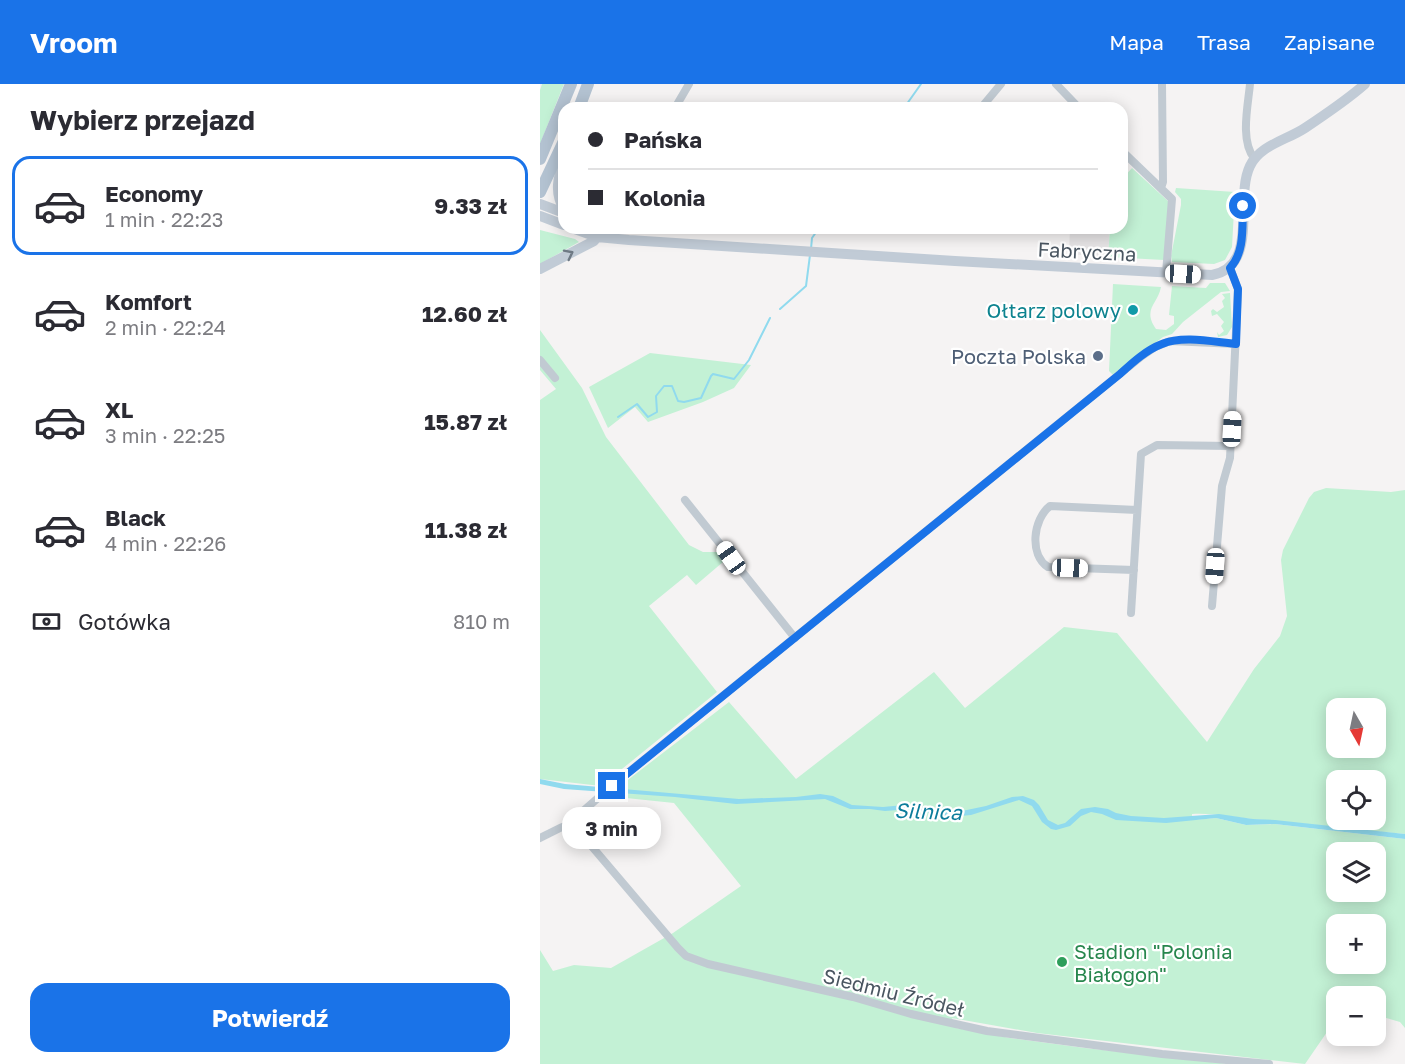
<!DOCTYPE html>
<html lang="pl">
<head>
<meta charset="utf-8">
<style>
  body { margin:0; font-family:"Golos Text",sans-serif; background:#f7f7f7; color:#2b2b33; height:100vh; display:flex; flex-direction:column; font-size:22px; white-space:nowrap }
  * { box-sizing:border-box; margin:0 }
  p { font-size:20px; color:#7c7c81 }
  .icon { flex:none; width:33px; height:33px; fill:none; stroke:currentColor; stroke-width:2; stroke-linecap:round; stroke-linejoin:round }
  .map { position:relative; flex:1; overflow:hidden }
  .details { display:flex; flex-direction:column; background:#fff; width:540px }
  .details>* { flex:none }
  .guide { position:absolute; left:18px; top:18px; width:570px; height:132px; border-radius:18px; box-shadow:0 3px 15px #0003; display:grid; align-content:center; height:132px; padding:0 30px; background:#fff }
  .needle { width:39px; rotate:171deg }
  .buttons { position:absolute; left:786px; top:614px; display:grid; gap:12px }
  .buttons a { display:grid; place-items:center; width:60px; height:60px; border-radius:12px; background:#fff; box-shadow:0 3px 15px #0003; font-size:30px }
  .end { position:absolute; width:27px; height:27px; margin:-14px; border:8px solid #1a73e8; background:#fff; box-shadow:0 0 0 3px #fff }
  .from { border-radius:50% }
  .bubble { position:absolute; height:42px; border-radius:18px; background:#fff; box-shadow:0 3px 15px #0003; font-size:20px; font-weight:700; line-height:42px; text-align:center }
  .car { position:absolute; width:18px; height:36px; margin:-18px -9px; border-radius:8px; box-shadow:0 0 4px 2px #0007; background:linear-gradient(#fff 24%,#345 0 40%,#fff 0 76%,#345 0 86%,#fff 0) }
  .guide b { display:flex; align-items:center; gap:21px; height:57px; font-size:22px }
  .guide b+b { border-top:2px solid #e1e1e2 }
  .guide i { width:15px; height:15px; background:#2b2b33 }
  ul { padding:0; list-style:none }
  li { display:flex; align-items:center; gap:18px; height:99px; margin:0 12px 9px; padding:0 18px; border:3px solid transparent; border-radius:18px }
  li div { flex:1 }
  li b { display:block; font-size:22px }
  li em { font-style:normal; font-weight:700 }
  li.selected { border-color:#1a73e8 }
  li>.icon { width:54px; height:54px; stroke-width:1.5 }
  h2 { padding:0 30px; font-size:27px; line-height:72px }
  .pay { display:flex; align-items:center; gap:15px; height:66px; padding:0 30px; font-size:22px }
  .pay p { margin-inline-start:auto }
  .action { display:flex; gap:12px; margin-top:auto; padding:12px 30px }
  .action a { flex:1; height:69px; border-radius:18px; background:#1a73e8; color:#fff; font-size:24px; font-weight:700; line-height:69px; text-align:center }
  header { display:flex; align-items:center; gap:36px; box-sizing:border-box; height:84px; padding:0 30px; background:#1a73e8; color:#fff }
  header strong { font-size:28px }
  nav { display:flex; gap:33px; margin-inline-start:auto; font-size:21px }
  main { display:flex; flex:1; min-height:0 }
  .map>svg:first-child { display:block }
  .education { fill:#e6e4e5 }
  .green { fill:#c3f1d5; fill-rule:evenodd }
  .water { fill:#90daee }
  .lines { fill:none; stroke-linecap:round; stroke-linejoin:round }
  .stream { stroke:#90daee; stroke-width:2 }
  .street { stroke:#c1cad2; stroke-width:8 }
  .secondary { stroke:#c1cbd6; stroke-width:10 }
  .primary { stroke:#b3c2d1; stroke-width:12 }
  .oneway { stroke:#6e7984 }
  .route { stroke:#1a73e8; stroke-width:8 }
  .culture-dot { fill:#0f9aa8; stroke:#fff; stroke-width:2 }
  .service-dot { fill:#5c6f8a; stroke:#fff; stroke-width:2 }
  .leisure-dot { fill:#2e9e5b; stroke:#fff; stroke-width:2 }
  .labels { text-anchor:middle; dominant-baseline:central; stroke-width:4.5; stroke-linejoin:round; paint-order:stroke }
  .street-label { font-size:20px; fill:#4a5661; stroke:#fff }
  .culture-label { font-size:20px; fill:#0d838f; stroke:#fff; text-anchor:end }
  .service-label { font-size:20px; fill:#4e5e75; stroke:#fff; text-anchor:end }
  .leisure-label { font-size:20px; fill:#27864d; stroke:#fff; text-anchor:start }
  .water-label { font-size:21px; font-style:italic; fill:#0c7c9b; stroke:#fff }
</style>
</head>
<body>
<header>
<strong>Vroom</strong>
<nav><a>Mapa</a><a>Trasa</a><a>Zapisane</a></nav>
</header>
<main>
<section class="details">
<h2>Wybierz przejazd</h2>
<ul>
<li class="selected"><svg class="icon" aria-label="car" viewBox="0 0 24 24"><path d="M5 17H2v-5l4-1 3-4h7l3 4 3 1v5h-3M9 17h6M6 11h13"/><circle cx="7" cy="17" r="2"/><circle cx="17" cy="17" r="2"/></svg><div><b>Economy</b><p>1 min · 22:23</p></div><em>9.33 zł</em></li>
<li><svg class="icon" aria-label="car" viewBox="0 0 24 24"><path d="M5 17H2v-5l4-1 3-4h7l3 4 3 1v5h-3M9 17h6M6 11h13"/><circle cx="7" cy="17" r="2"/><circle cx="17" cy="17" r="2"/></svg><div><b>Komfort</b><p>2 min · 22:24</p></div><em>12.60 zł</em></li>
<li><svg class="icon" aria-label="car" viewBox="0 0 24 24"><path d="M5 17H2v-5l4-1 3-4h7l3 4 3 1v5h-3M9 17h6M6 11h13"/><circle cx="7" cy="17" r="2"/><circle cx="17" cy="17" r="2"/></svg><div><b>XL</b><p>3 min · 22:25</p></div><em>15.87 zł</em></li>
<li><svg class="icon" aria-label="car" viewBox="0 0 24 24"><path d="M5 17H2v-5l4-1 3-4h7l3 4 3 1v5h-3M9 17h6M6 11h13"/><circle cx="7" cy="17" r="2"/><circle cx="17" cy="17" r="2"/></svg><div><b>Black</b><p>4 min · 22:26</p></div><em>11.38 zł</em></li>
</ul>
<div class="pay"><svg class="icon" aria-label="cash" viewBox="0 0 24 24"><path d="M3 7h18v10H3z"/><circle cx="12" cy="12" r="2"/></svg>Gotówka<p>810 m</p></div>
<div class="action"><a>Potwierdź</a></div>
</section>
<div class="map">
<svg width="865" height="980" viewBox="0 0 865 980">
  <rect width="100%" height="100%" fill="#f5f3f3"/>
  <!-- education -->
  <path class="education" d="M530,144H570L568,173L529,170Z"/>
  <!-- green -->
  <path class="green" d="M2,0H24L0,60V6Z
    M592,84L629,118L624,176L568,173L570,144H582V95Z
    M636,104L695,108L692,163L685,176L674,180L632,178L631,172L641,121V115L635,108Z
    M0,146L35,155L39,158L0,180Z
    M670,199H685L690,207L681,208L643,238L632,250L623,253L573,291L569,287L573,200L621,203C618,220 602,225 616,245L626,246L634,240V232L629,231L632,202L666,204Z
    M690,209L692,243L687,251L678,253L677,248L679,251L684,247L681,242L684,238L677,230L672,232L671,227L673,225L677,228L684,223L682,217L685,214L682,210Z
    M0,246L42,304L66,353L149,461L163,468H183L185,473L183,478L156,501L147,491L109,522L177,608L61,702L0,695V316L16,305L0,286Z
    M110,269L211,281L194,304L163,318L108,338L95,323L68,344L49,303Z
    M786,404L851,408L865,406V750C814,746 763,739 712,735C690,733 675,729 652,730V736L676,734L706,741L735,740L865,755V944L860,938L836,931V912H796V935L765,980L497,949L412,934L416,944L470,954L545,964L689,980H0V866L13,887L34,881L71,884L133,849L201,802L134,719L67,712L189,618L256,695L394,588L425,624L524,543L577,549L667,658L714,585L740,552L747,532L741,476L743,466L769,414L774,408ZM796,624H836V663H796ZM796,696H836V735H796ZM796,768H836V807H796ZM796,840H836V879H796Z"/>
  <!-- water -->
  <path class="water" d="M0,695L25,700L199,715L256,713L280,710L293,712L312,721L343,723L364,721L417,728L446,722L472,713L483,712L494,716L499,721L508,736L518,741L525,739L541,725L555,723L568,725L576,729L591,732L624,734L679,730L713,735L735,736L865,750V755L735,740L706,741L676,734L626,739L576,736L562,730L551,728L541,732L530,742L516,746L511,745L502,738L492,722L479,716L431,731L410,733L371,725L345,727L330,725H310L285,715L196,720L135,713L24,705L0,700Z"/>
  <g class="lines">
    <!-- stream -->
    <path class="stream" d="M364,24L381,0
      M271,165L272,154L279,144
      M240,225L266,202L270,171
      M78,333L97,320L108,333L117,328L116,312L124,302H132L138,317L144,318L161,314L171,292L173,290L194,295L209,276L230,234"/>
    <!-- street -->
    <path class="street" d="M516,0L539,24
      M710,0C708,22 700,56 714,74
      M135,24L149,0
      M441,24L461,0
      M582,67L632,115L626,189
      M621,104L623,98L622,0
      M0,276L15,294
      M145,416L255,554
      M594,486L508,483C489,471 493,435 510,422L597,426
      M672,522L682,402L690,374L698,205L690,184
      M591,529L601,370L617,361L691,362
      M37,739L42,728L74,700L602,272L615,263L630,257L696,260
      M37,739L43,752L138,864L146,872L168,880L313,913L371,930L447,947L622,970L729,980
      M0,754L22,743L37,739"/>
    <!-- secondary -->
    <path class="secondary" d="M24,76C18,93 14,109 24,125
      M0,120L24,129
      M0,132L24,141
      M32,144L57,153L89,156L415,177L672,191C720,182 694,115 710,82C720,61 747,56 765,44C786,30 807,16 825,0
      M0,185L54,157L57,153"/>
    <!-- primary -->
    <path class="primary" d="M39,24L48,0
      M0,75L31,0
      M0,108L24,57"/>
  </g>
  <!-- one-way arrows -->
  <defs><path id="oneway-chevron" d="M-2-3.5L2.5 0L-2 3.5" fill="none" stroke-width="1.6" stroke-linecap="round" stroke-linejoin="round" transform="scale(1.5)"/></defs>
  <use class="oneway" href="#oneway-chevron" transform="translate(29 170) rotate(-27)"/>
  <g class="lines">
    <!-- route -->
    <path class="route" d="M72,702L580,290C592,279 606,266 622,260C643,251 674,258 696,260L698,205L690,184C705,168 702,143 703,122"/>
  </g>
  <!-- markers -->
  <circle class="culture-dot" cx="593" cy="226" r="6"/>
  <circle class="service-dot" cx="558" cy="272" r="6"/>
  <circle class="leisure-dot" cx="522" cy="878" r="6"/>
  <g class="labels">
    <!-- street labels -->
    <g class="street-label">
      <text transform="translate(547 167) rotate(3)">Fabryczna</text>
      <text transform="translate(354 908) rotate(14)">Siedmiu Źródeł</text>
    </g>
    <!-- culture labels -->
    <g class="culture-label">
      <text x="581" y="226">Ołtarz polowy</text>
    </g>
    <!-- service labels -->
    <g class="service-label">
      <text x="546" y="272">Poczta Polska</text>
    </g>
    <!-- leisure labels -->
    <g class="leisure-label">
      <text x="534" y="867">Stadion "Polonia<tspan x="534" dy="23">Białogon"</tspan></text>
    </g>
    <!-- water labels -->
    <g class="water-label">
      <text transform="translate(388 727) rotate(2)">Silnica</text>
    </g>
  </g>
</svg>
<div class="buttons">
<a><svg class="needle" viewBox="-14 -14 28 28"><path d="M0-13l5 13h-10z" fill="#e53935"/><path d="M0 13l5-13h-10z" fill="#7c7c81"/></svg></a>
<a><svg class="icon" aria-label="locate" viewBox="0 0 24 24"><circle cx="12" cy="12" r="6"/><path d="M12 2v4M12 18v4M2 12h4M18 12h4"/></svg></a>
<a><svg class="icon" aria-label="layers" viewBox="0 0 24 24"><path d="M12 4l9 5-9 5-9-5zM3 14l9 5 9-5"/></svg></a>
<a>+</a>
<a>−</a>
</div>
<i class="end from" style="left:703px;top:122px"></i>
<i class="end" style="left:72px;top:702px"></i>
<div class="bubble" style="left:22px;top:723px;width:99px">3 min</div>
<i class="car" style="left:643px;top:190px;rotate:93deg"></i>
<i class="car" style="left:692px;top:345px;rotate:3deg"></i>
<i class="car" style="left:191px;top:474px;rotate:325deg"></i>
<i class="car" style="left:675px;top:482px;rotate:184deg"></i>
<i class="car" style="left:530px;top:484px;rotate:92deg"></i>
<div class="guide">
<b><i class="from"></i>Pańska</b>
<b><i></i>Kolonia</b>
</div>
</div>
</main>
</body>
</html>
